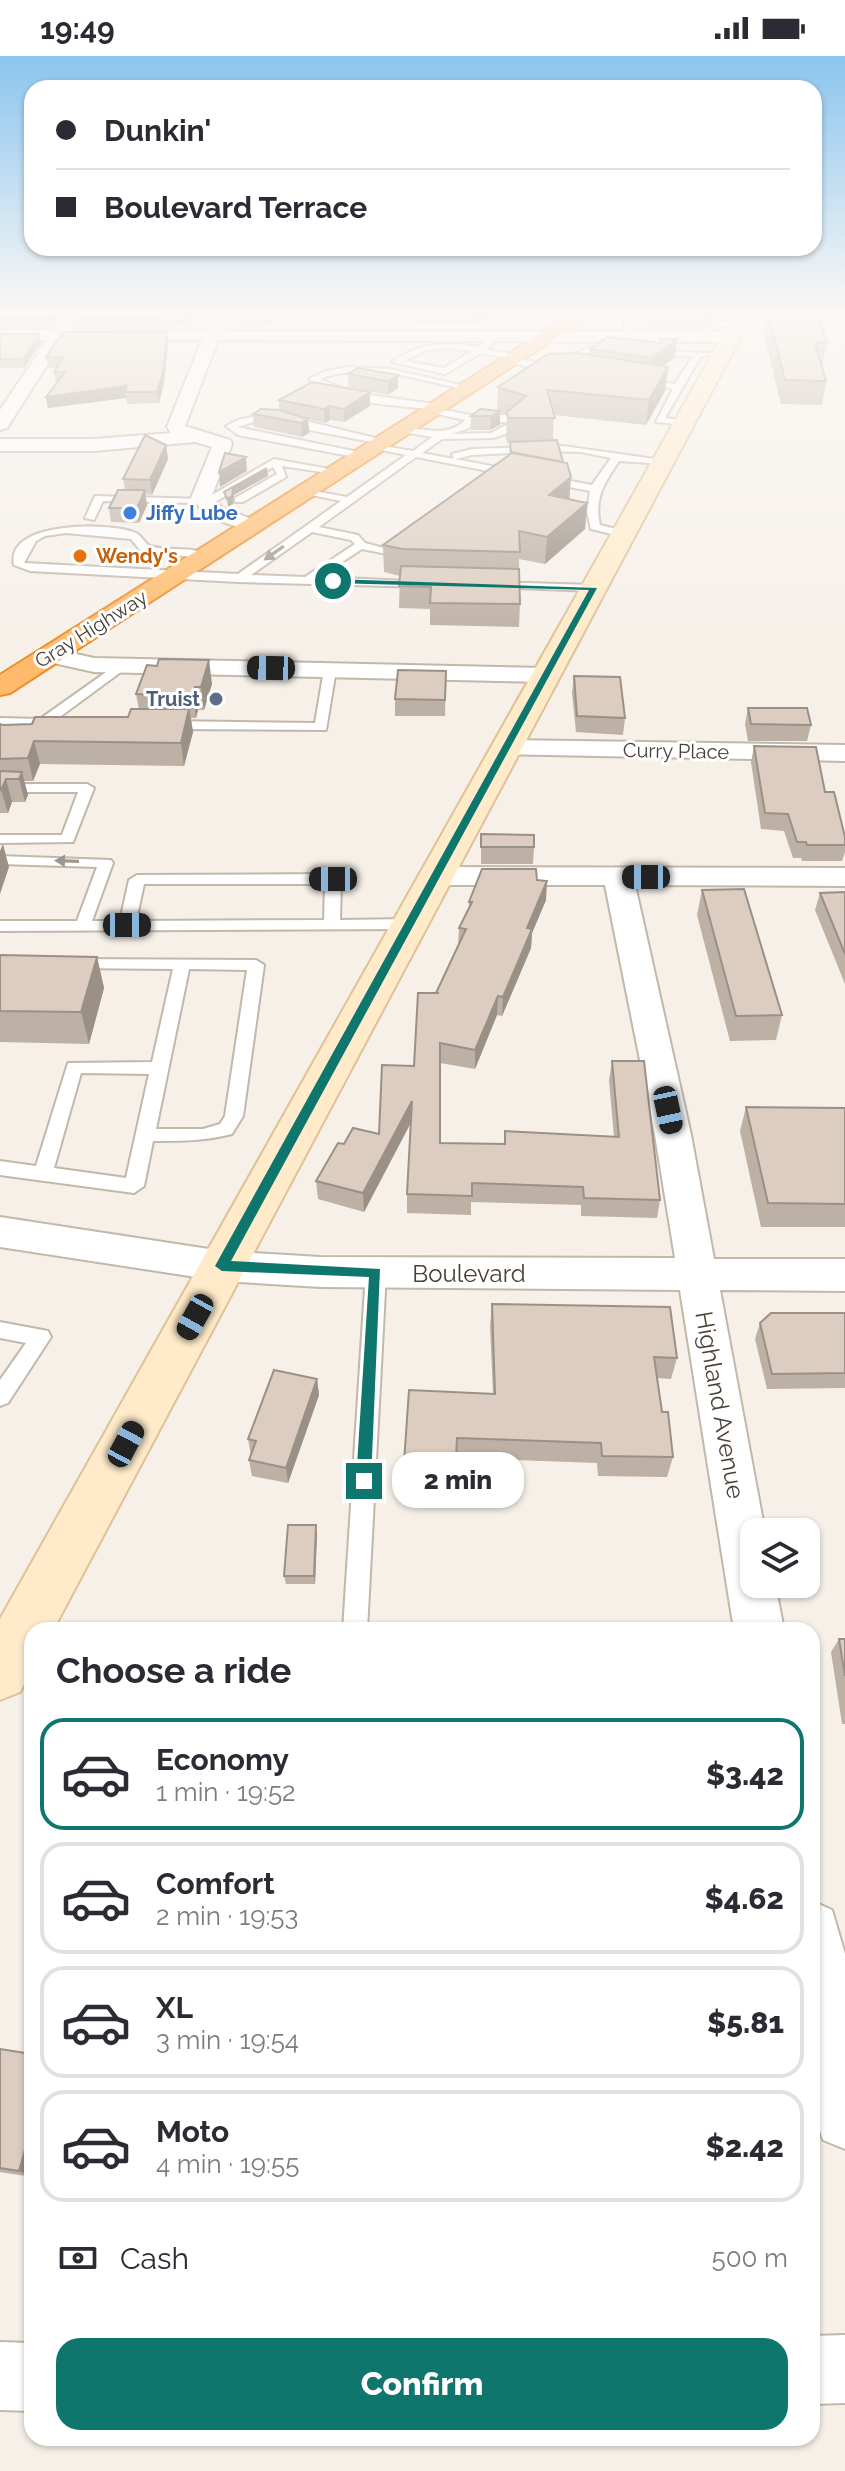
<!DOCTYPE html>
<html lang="en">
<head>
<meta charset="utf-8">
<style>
  body { margin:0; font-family:Raleway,sans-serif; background:#f2f2f3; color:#2b2b33; height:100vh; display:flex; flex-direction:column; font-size:30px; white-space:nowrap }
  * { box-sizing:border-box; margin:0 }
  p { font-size:26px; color:#7c7c81 }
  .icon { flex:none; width:44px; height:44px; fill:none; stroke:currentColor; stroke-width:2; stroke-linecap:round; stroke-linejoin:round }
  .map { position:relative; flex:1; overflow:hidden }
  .sheet { position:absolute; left:24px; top:1566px; width:796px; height:824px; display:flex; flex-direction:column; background:#fff; border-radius:24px; box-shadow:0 2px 6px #0004 }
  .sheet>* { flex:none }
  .guide { position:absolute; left:24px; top:24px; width:798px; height:176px; border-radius:24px; box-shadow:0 2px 6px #0004; display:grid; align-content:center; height:176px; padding:0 32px; background:#fff }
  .buttons { position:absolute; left:740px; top:1462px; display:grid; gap:16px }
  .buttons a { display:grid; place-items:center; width:80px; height:80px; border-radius:16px; background:#fff; box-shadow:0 2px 6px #0004; font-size:40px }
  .end { position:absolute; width:36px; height:36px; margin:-18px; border:10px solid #0f766e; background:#fff; box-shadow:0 0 0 4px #fff }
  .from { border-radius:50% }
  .bubble { position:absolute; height:56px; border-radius:24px; background:#fff; box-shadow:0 2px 6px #0004; font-size:26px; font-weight:800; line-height:56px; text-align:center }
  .car { position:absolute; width:24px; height:48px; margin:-24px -12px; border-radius:10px; box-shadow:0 0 6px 2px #0007; background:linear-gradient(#222 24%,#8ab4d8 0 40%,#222 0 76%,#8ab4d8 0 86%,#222 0) }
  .guide b { display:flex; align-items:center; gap:28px; height:76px; font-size:30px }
  .guide b+b { border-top:2px solid #e1e1e2 }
  .guide i { width:20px; height:20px; background:#2b2b33 }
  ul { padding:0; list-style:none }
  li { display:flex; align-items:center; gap:24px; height:112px; margin:0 16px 12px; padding:0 16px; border:4px solid #e1e1e2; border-radius:24px }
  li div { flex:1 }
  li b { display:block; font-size:30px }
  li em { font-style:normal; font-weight:800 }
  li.selected { border-color:#0f766e }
  li>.icon { width:72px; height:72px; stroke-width:1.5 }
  h2 { padding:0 32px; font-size:36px; line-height:96px }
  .pay { display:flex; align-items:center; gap:20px; height:88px; padding:0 32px; font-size:30px }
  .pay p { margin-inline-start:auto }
  .primary-button { display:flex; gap:16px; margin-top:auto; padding:16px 32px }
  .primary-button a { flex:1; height:92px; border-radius:24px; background:#0f766e; color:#fff; font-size:32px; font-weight:800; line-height:92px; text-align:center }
  .status { display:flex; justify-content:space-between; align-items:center; height:56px; padding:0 40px; background:#fff; direction:ltr }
  .status svg { height:22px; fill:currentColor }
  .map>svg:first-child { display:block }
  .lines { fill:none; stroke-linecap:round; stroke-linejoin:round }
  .lane-casing { stroke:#c3b7aa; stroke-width:4 }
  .street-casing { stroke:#c3b7aa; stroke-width:4 }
  .secondary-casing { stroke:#dec296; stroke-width:4 }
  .highway-casing { stroke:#ee8d2b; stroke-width:4 }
  .lane { fill:#fff; fill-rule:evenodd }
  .street { fill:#fff; fill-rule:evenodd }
  .secondary { fill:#ffebca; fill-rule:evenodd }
  .highway { fill:#ffbb6b; fill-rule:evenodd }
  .wall { fill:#bdb0a5 }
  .shaded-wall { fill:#9a9086 }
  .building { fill:#dccdc0; stroke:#9a9086; stroke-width:2 }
  .oneway { fill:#9c9690 }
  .route { fill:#0f766e }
  .shop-dot { fill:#3f7fe0; stroke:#fff; stroke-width:3 }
  .food-dot { fill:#e8710a; stroke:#fff; stroke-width:3 }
  .service-dot { fill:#5c6f8a; stroke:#fff; stroke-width:3 }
  .labels { text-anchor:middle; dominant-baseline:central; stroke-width:6; stroke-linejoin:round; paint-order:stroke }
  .far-shop-label { font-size:20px; font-weight:bold; fill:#366cbe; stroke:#fff; text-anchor:start }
  .far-food-label { font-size:20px; font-weight:bold; fill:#c56008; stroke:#fff; text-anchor:start }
  .far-street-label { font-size:20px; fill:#4b4036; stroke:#fff }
  .far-service-label { font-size:20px; font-weight:bold; fill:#4e5e75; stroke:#fff; text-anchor:end }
  .street-label { font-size:24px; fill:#4b4036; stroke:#fff }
</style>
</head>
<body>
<div class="status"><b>19:49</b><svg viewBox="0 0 49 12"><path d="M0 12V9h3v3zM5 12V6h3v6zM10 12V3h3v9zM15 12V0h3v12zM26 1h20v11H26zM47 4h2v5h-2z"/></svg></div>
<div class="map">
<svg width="845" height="2415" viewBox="0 0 845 2415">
  <rect width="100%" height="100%" fill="#f6f0e9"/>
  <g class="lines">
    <!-- lane casing -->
    <g class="lane-casing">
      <path id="lane" d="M624,261L631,263L632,273H709L715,265L742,269L718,270L712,277H628L624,275Z
        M495,279L499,281L486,293L517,299V303L556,309L588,291L622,293L590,295L557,315L509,307L506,302L481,297L445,318L392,306C418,286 446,286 478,291ZM446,292L472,295L444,312L404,305L427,294Z
        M647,294L726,298L701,300L665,362L688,365V369L656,366L673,333L636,325L640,322L675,328L693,300L650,298Z
        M348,311L389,313L470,331L466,334C420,324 366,305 320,323L354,337L435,348L438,353L471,359H506L522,366L509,377L493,382L442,383L422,397L454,403L452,398L472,393L563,390L669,405L664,408L619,405C604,427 594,442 600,469L628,476V480L624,481L591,473L587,456L590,435L416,401L319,471L358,479L365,487L402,497L397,500L362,493L319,521L430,526L432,528L426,531L238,526L30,515L14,509C4,464 112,466 136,477C142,480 144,487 150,490C168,496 194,489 210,500L205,503L140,494L131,483L66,477L45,480L36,485L24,507L238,518L341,445L302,437V433L347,441L406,399L371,392V388L413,395L432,381L397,375V371C420,370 446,384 465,364L427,356V353C389,348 338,349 309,323L326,315ZM473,362L510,367L491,377L452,378L469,372ZM544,395L581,396L611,402L592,429L455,403L472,399ZM312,476L351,484L355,488L305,521L251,519Z
        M261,359L290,361L387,385L382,388L299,372L281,365L261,364L237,371L363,397L360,402L238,379L226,370L238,364Z
        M274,403L340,415L335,418L282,410L286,421L243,446H235V442L277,418L273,411L207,451H199V447L103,445L94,464L85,462L95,440L205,443Z
        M494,526L594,529L600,532L594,535L490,531V527Z
        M119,607L129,610L57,663L64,664V670H0V662L40,663Z
        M330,610L336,614L326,674L167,673L160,669L167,665L315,667L324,614Z
        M0,728H87L94,732L73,786L0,787V779H62L78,736H0Z
        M0,800L111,804L113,807L92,865H120L129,824L137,819L333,818L341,823L340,864L410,863L418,868L410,873L0,875V865H77L97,811L0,808ZM144,828H325L324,864L136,865Z
        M72,903L256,904L264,909L243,1060L232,1078C205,1085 181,1085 153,1085L144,1130L134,1137L0,1119V1105L36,1110L68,1007L152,1006L173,913L66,912L64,908ZM189,913L247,914L225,1060L220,1068L203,1073H156ZM81,1017L149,1018L126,1122L54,1112Z
        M376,1208L383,1211L386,1216L367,1574H343L366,1216L369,1211Z
        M0,1266L48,1275L51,1281L8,1347L0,1350V1324L26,1287L0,1282Z"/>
    </g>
    <!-- street casing -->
    <g class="street-casing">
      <path id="street" d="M213,256H229L222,275L731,276L739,281L731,286L218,284L185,370L230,384L232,388L211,442L223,452L259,466L263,470L252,476L209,461L191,442L212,391L195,386L94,395H0V383H94L171,377L167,371L202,284H63L7,372L0,374V354L47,284H0V274H54L63,260L69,258L77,263L70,274L206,275Z
        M49,592L94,602L545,612L554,614L557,619L554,624L545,626L94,616L40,604L37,599L40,594Z
        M507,684L845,689V705L498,698L494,692L498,686Z
        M438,811L845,812V830L635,829L691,1079L714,1203H845V1235L720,1234L765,1476H754V1528H775L784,1574H734L680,1234L320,1231L222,1225L0,1191V1161L222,1195L320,1201L675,1202L655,1079L605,829H438L427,826L423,820L427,814Z
        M812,1845L832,1854L845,1898V2093L823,2084L812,2050Z
        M845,2279V2347L812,2348V2280Z
        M0,2286L32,2287V2355L0,2354Z"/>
    </g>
    <!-- secondary casing -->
    <g class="secondary-casing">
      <path id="secondary" d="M736,256H754L53,1574H32V1613L20,1636L0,1644V1563Z"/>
    </g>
    <!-- highway casing -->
    <g class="highway-casing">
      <path id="highway" d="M575,256H596L10,637L0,639V619Z"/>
    </g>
    <!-- lane -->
    <use href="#lane" class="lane"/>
    <!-- street -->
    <use href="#street" class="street"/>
    <!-- secondary -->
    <use href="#secondary" class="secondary"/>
    <!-- highway -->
    <use href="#highway" class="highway"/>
  </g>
  <!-- wall -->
  <path class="wall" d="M0,256L60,258L52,271L0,272Z
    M69,256H194L188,269L75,271L74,263L76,260Z
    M239,256H274L273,269L239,270Z
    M413,256H509L475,267H413Z
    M643,256H729V259L723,263H713L708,270H647Z
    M776,256H817L827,287L822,311L826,325L822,349L781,348L764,279L768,257Z
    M0,278L41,287L24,312H0Z
    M660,283L675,301L663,310L668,311L665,335L646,369L554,359L553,384L563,407L571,421L569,443L587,447L585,473L545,508L519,503L520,548L519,571L430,569V553L399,552L400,520L384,516L383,489L509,399L510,387H507L506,381L507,358L500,356V369L490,374H471V360L497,355L498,331L590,299V293L659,287Z
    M168,287L164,327L159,347L127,348L126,342L48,352L46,341L56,327L54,316L56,312H49L46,301Z
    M348,318L398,319V332L388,339L348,331Z
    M370,336V350L344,366L330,364L325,367L308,363L309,377L302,381L254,371L253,358L279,354V344Z
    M166,389L168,403L152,439L145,438L147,449L139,467L111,466L109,452L125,434L123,423Z
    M446,615L445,660H395V643Z
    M574,620L625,662L623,679L576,676L572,637Z
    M212,628L204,654H198L196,662H191L193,676L184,710L40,708L33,725H24L28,739L25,746H12L8,757H0V668L3,669L32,668L128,661L139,653L136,638Z
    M748,652L811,669L807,685H748L745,668Z
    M754,690L825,736L845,781V796L842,805H802L801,802H793L784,775L761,773L751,706Z
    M481,778L534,791L533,808H481Z
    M537,824L546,844L532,877L531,892L502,960L497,959L475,1013L440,1007V1087L504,1088L614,1081L609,1024L612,1005L660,1144L657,1162L581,1160V1149L471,1146V1159L407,1157V1138L411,1067L364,1156L318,1143L316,1125L344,1088L379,1078L414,1010L436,937L458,890L459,872L469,852V846Z
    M702,834L782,959L776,984L730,985L697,859Z
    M845,836V928L815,854L820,837Z
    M0,899L97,901L104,932L89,988L0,986Z
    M746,1051L845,1052V1171H761L740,1075Z
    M492,1248L677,1302L671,1323L657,1322L662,1356L673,1401L667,1421L598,1420L597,1407L456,1402L455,1443L404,1441L403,1421L493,1338L490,1270Z
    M845,1257V1332L767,1333L755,1283L760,1267Z
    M317,1323L319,1339L288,1427L252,1420L249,1404L251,1399L248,1383Z
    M317,1477L315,1528H286L284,1520Z
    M839,1583H845V1668H842L831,1596Z
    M0,1993L32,2121L0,2116Z"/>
  <!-- shaded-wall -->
  <path class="shaded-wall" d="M55,256H66L60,258L52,271L51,263Z
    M189,256H194L188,269L187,261Z
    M475,256H509L475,267Z
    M710,256H714L713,263L708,270Z
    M724,256H729V259L723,263Z
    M167,276L168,287L164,327L159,347L157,336Z
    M40,278L41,287L24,312L23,303Z
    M677,283L675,301L650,321L652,302Z
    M668,311L665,335L646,369L649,344Z
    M398,319V332L388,339V325Z
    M127,330L125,336L126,342L48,352L46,341Z
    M370,336V350L344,366V353Z
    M329,350L330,364L325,367L324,353Z
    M500,355V369L490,374L491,360Z
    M308,363L309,377L302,381L301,367Z
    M166,389L168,403L152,439L150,424Z
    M246,401L247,415L220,431L219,416Z
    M267,412L268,420L234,439L233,448L228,451L227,443L233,432Z
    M571,421L569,447L549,439Z
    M145,434L147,449L139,467L137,452Z
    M587,447L585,473L545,508L547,481Z
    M209,604L212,628L204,654L201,631Z
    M195,631L198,654L196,662L193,639Z
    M189,653L193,676L184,710L181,687Z
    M34,685L40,708L33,725L28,702Z
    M22,716L28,739L25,746L19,723Z
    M6,723L12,746L8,757L1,734Z
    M3,788L9,811L0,838V795Z
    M547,825L546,844L532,877L531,892L502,960L503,941L527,872Z
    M97,901L104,932L89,988L81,956Z
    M498,940L497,959L475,1013V994Z
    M412,1045V1064L364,1156L363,1137Z
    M317,1323L319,1339L288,1427L286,1412Z
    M316,1469L317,1477L315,1528L314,1520Z
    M32,2069V2121L19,2115Z"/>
  <!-- building -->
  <path class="building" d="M0,256H55L51,263H0Z
    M77,256H189L187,261L74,263Z
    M239,256H273V260H238Z
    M648,256H710L709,258H648Z
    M785,256H817L827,287H815L826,325L785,324L768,257H786Z
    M63,276H167L163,316L157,336H125L127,330L46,341L65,316H54L63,301H46Z
    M0,278H40L23,303H0Z
    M607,281L662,287L660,283H677L652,302L590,293Z
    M578,297L668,311L649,344L547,334L555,362H508L507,356L526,340L498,331L548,298Z
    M358,312L398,319L388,325L348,318Z
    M312,326L370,336L344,353L329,350L324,353L279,344Z
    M261,353L279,354L308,363L301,367L253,358Z
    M480,353L500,355L491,360H471Z
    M145,379L166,389L150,424L123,423Z
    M557,384L563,406L511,396L510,386Z
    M225,397L246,401L219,416Z
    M512,397L567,407L571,421L549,439L587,447L547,481L519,475L520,496L402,493L383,489Z
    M267,412L233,432L232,440L227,443L224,436Z
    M118,434H145L137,452H109Z
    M401,510L519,513L520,548L430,547L431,531L399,530Z
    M159,603L209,604L201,631H195L193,639L136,638L147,609L157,610Z
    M398,614L446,615L445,644L395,643Z
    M574,620L620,621L625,662L577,660Z
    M748,652H807L811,669L751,668Z
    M131,653H189L181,687L34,685L28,702L0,703V668L3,669L32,668L35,661H128Z
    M754,690L816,691L825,736H834L845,781V789H807L806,786H797L788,758L765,757Z
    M0,715L22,716L19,723H6L1,734H0Z
    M481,778L534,779V791H481Z
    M482,813H536L537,824L547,825L527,872L532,873L503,941L498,940L475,994L440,987V1087L505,1088V1075L619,1081L612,1005H644L660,1144L584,1142L583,1131L472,1127V1140L407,1138L412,1045L363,1137L316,1125L338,1087L344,1088L353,1072L379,1078L382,1009L414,1010L418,937H439H436L466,873L459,872L472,846H469Z
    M744,833L782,959L736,960L702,834Z
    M845,836V898L820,837Z
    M0,899L97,901L81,956L0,955Z
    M746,1051L845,1052V1148L768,1147Z
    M492,1248L670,1251L677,1302L654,1301L662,1356H668L673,1401L602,1400L601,1387L457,1382L455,1424L403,1421L409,1334L495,1338Z
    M771,1257H845V1317L772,1318L760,1267Z
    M274,1314L317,1323L286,1412L249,1404L256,1385L248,1383Z
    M288,1469H316L314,1520H284Z
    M839,1583H845V1620Z
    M0,1993L32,1998V2069L19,2115L0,2112Z"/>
  <!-- one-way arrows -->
  <defs><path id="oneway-solid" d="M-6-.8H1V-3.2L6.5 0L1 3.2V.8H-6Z" transform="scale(2)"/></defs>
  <g class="oneway">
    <use href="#oneway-solid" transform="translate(274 497) rotate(145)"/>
    <use href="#oneway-solid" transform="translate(67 805) rotate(-178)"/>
  </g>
  <!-- sky -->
  <linearGradient id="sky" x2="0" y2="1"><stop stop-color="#8bc5ee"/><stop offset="0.43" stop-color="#fbf8f5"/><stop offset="1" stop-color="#fbf8f5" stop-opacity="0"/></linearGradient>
  <rect width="845" height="594" fill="url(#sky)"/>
  <!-- route -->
  <path class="route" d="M333,523L597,532L231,1205L380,1213L371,1425L364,1431L356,1425L369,1221L222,1215L215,1210L589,534L331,527Z"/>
  <!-- markers -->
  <circle class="shop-dot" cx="130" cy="457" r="8"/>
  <circle class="food-dot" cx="80" cy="500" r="8"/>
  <circle class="service-dot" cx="216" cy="643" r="8"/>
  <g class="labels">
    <!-- far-shop labels -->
    <g class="far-shop-label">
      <text x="146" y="457">Jiffy Lube</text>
    </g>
    <!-- far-food labels -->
    <g class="far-food-label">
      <text x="96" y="500">Wendy's</text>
    </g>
    <!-- far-street labels -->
    <g class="far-street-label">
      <text transform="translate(91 573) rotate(-32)">Gray Highway</text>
      <text transform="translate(676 695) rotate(1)">Curry Place</text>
    </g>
    <!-- far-service labels -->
    <g class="far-service-label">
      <text x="200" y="643">Truist</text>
    </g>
    <!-- street labels -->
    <g class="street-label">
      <text x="469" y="1217">Boulevard</text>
      <text transform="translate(720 1349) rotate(80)">Highland Avenue</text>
    </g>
  </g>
</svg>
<div class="buttons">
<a><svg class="icon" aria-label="layers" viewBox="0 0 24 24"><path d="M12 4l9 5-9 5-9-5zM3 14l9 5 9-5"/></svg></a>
</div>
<i class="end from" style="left:333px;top:525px"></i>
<i class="end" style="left:364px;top:1425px"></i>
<div class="bubble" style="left:392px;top:1396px;width:132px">2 min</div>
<i class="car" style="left:271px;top:612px;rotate:271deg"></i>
<i class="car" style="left:646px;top:821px;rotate:270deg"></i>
<i class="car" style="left:333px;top:823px;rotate:270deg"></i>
<i class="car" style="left:127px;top:869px;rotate:90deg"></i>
<i class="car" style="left:668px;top:1054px;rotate:168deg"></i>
<i class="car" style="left:195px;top:1261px;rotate:209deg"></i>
<i class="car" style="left:126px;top:1388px;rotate:28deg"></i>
<div class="guide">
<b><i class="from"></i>Dunkin'</b>
<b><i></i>Boulevard Terrace</b>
</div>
<section class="sheet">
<h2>Choose a ride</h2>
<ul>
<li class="selected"><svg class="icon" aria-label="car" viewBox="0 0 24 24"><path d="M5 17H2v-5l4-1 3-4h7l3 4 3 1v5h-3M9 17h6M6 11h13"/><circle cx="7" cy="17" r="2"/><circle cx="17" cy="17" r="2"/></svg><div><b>Economy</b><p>1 min · 19:52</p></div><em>$3.42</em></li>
<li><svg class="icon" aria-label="car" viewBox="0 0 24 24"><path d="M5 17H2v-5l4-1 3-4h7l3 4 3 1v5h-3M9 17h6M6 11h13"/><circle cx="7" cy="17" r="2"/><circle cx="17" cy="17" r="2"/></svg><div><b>Comfort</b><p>2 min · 19:53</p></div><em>$4.62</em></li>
<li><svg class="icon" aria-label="car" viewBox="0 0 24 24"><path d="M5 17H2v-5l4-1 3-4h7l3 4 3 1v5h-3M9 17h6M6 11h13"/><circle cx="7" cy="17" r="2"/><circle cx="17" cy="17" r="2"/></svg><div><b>XL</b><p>3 min · 19:54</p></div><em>$5.81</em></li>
<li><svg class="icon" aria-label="car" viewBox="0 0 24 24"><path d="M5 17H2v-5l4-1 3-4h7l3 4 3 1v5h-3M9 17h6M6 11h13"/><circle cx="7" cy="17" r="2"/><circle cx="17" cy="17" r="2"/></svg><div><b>Moto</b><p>4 min · 19:55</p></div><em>$2.42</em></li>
</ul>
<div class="pay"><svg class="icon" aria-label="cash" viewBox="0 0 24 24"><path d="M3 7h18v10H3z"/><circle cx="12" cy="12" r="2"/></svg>Cash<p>500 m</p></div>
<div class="primary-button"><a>Confirm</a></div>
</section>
</div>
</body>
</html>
